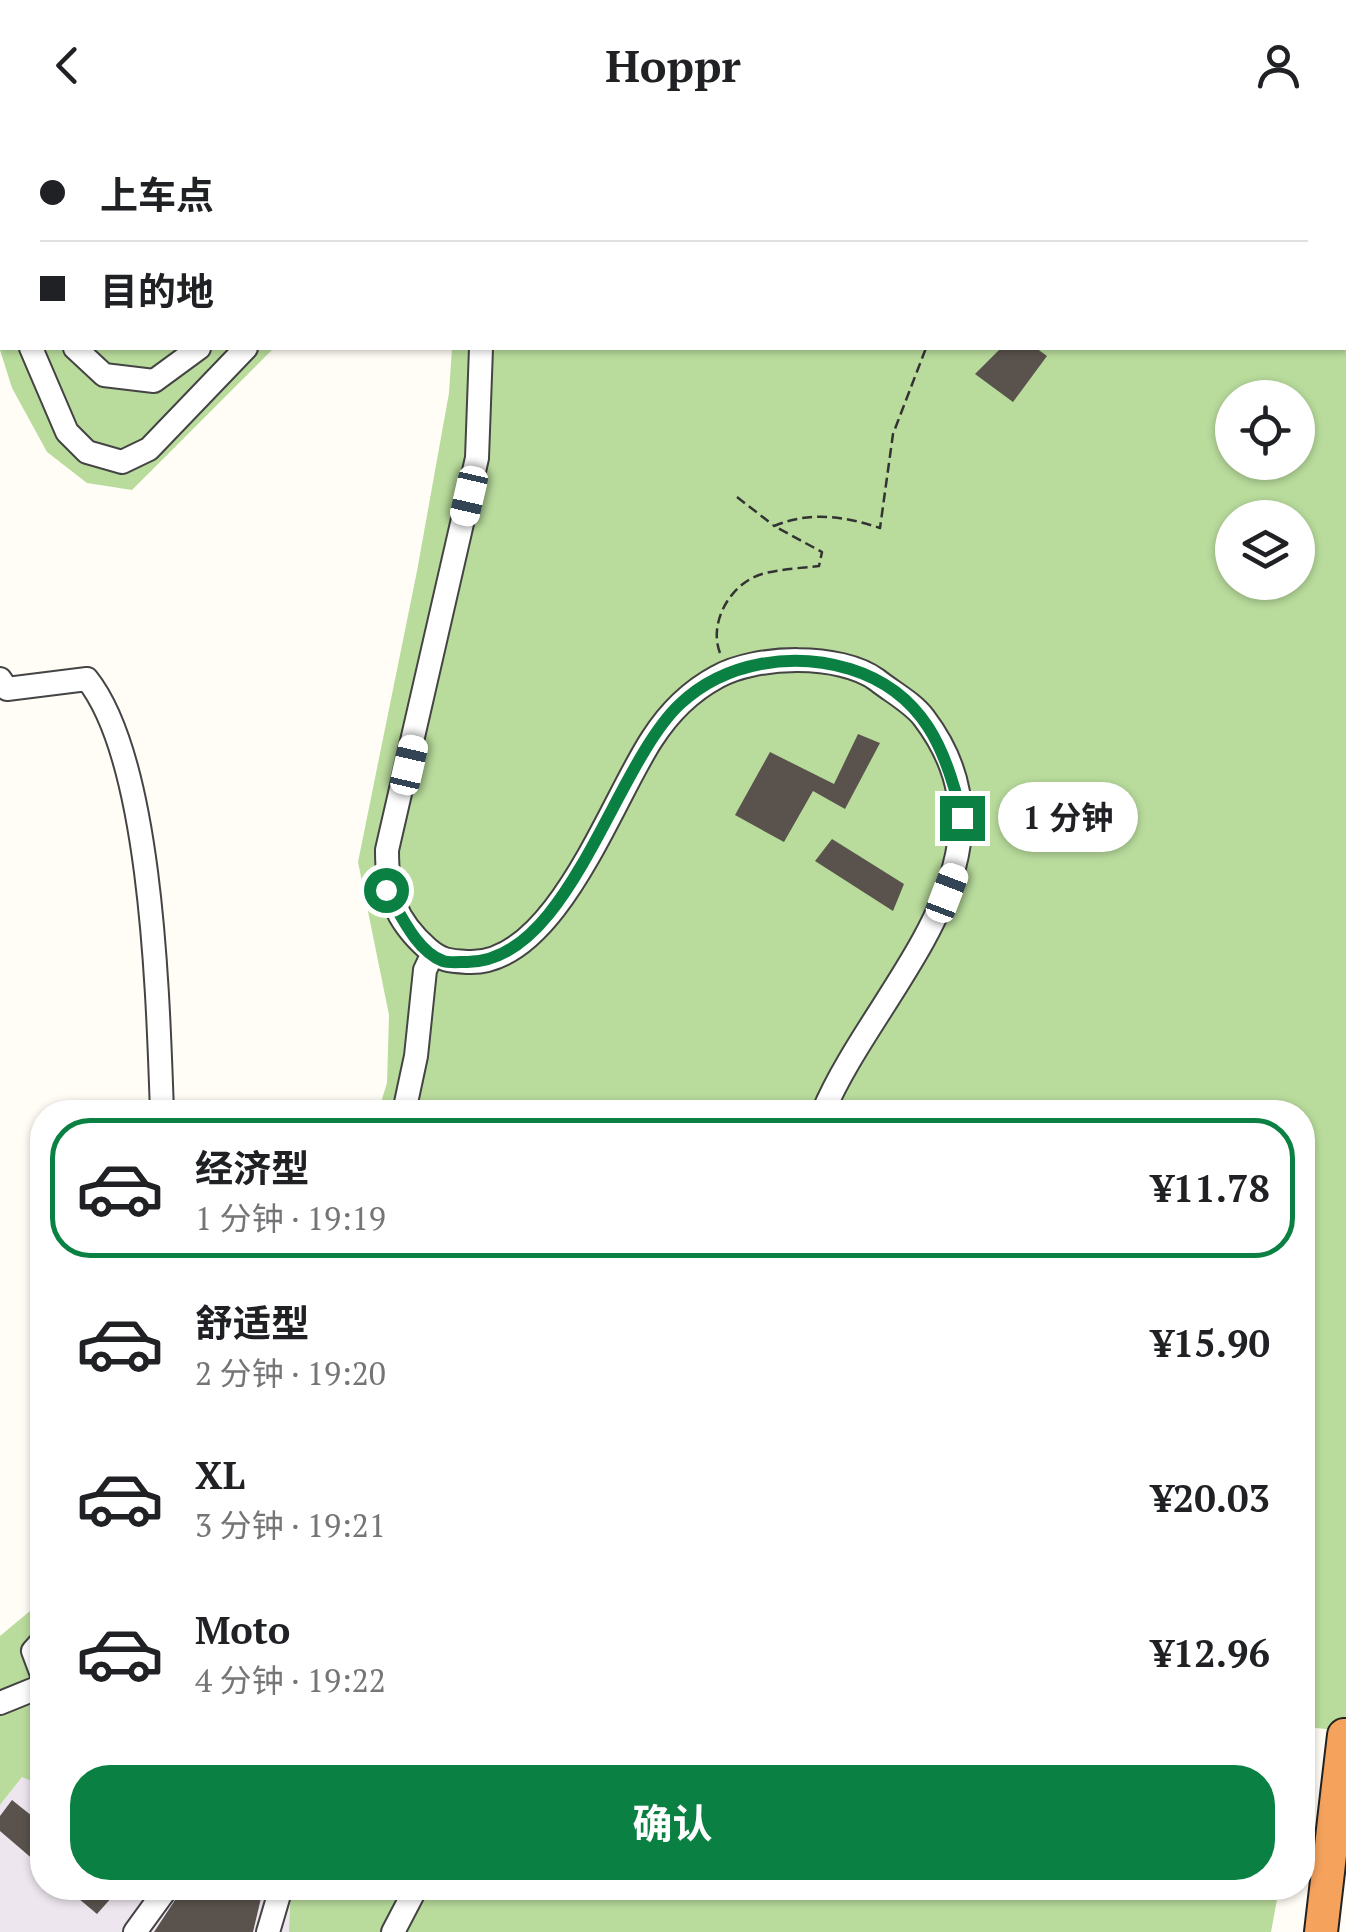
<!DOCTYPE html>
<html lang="zh">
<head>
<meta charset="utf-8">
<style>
  body { margin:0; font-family:"PT Serif","Noto Sans SC",serif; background:#f2f2f2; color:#202124; height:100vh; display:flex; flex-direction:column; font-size:38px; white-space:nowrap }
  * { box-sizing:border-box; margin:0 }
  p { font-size:32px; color:#757577 }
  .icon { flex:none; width:55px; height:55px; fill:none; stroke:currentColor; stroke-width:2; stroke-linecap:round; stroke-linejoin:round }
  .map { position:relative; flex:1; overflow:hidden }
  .sheet { position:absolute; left:30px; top:970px; width:1285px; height:800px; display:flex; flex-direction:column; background:#fff; border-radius:40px; box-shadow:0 2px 8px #0004 }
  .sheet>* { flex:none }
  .guide { position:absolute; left:0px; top:0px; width:1348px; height:220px; box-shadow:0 2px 8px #0004; display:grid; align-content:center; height:220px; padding:0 40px; background:#fff }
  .fabs { position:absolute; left:1215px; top:250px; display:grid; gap:20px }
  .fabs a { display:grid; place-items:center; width:100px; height:100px; border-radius:50%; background:#fff; box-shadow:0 2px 8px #0004; font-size:50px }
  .end { position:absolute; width:45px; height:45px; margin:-22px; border:12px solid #0b8043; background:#fff; box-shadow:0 0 0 5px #fff }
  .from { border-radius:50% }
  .bubble { position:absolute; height:70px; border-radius:35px; background:#fff; box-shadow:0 2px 8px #0004; font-size:32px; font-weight:700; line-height:70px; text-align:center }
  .car { position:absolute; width:30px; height:60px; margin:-30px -15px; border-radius:12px; box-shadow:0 0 8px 2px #0007; background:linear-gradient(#fff 24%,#345 0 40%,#fff 0 76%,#345 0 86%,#fff 0) }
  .guide b { display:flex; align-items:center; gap:35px; height:95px; font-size:38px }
  .guide b+b { border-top:2px solid #e0e0e0 }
  .guide i { width:25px; height:25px; background:#202124 }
  ul { padding:18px 0 0; list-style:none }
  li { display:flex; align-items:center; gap:30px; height:140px; margin:0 20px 15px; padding:0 20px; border:5px solid transparent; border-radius:40px }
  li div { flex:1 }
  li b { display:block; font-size:38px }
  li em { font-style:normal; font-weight:700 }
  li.current { border-color:#0b8043 }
  li>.icon { width:90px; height:90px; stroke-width:1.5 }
  .primary-button { display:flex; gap:20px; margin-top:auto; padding:20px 40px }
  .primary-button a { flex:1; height:115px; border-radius:40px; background:#0b8043; color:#fff; font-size:40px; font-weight:700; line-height:115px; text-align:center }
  header { display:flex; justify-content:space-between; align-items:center; height:130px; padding:0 40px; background:#fff; font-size:45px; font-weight:700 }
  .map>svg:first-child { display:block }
  .industrial { fill:#eee6ef }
  .forest { fill:#b9dc9c; fill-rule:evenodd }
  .building { fill:#5a524d }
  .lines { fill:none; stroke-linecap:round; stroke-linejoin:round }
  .minor-casing { stroke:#444; stroke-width:26 }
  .highway-casing { stroke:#222; stroke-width:36 }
  .path { stroke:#333; stroke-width:2.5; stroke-dasharray:10 5; stroke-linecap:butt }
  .minor { stroke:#fff; stroke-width:22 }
  .highway { stroke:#f5a25d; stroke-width:32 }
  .route { stroke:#0b8043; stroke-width:12 }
</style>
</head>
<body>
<header><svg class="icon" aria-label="back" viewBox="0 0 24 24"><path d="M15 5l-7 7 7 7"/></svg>Hoppr<svg class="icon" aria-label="person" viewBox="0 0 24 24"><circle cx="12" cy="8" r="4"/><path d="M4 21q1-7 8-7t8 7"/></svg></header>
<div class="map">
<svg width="1346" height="1802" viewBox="0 0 1346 1802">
  <rect width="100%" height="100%" fill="#fffdf5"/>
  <!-- industrial -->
  <path class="industrial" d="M42,1639V1758H299L294,1802H0V1675L22,1647Z"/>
  <!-- forest -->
  <path class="forest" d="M1346,0V1601L1306,1597L1303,1614L1302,982H378L387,953L389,885L358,732L417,441L449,263L452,218H1345V2H2V218H274L132,360L87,353L47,322L12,258L0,220V1ZM1232,268H1298V332H1232ZM1232,388H1298V452H1232Z
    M42,1471V1655L22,1647L0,1675V1506Z
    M291,1758H1279L1271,1802H289Z"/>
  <!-- building -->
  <path class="building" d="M1001,218H1036L1047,226L1013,272L975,244Z
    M858,604L880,613L845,679L813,661L784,712L735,685L770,622L834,654Z
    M832,709L904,754L893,781L815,731Z
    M12,1670L42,1694V1737L0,1701V1686Z
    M66,1758H120L97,1784Z
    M183,1758H255L262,1764L253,1802H154Z"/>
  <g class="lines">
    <!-- minor casing -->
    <g class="minor-casing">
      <path id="minor" d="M19,2V0
        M46,2L48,0
        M214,2L217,0
        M0,68L2,64
        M0,143L2,149
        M31,218L67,302L87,322L122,332L149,319L246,218
        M75,218L104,245L154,251L199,218
        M481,218L477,328L387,720C387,763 394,789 428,819C442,831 450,831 469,832C555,835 611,671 652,609C668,584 691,561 717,547C755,525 841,523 877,550C892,562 913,573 924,588C1031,729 875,858 823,982
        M0,549L7,559L87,549C153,632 158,874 162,982
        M404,982L416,926L425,840L433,823
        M42,1511L33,1521L42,1545
        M0,1573L42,1556
        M135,1802L167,1758
        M268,1802L281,1758
        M393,1802L416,1758"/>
    </g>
    <!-- highway casing -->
    <g class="highway-casing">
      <path id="highway" d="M1321,1802L1344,1605"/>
    </g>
    <!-- path -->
    <path class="path" d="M737,367L773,395
      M720,523C708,492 731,453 762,444C780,439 801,438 819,436L822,422L774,396C810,381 844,386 880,398L893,304L926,218"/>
    <!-- minor -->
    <use href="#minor" class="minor"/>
    <!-- highway -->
    <use href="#highway" class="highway"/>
  </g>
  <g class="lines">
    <!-- route -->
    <path class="route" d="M386,760C400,783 416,821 443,831C448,833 459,832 465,832C568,835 613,637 680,574C726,531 793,522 850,539C924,562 947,621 962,688"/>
  </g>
</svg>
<div class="fabs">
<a><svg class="icon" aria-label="locate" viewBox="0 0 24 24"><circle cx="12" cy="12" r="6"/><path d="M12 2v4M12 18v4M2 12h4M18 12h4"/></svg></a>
<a><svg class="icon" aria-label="layers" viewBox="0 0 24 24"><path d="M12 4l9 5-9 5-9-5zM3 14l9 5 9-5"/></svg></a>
</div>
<i class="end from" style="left:386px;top:760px"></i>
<i class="end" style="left:962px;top:688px"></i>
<div class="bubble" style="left:998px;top:652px;width:140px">1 分钟</div>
<i class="car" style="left:469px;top:366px;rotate:193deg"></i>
<i class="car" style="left:409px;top:635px;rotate:13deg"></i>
<i class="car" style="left:947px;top:763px;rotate:21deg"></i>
<div class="guide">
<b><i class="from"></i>上车点</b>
<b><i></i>目的地</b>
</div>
<section class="sheet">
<ul>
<li class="current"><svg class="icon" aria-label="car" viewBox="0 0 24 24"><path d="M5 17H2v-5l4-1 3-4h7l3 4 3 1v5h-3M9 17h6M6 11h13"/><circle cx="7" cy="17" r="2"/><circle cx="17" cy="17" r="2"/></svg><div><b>经济型</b><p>1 分钟 · 19:19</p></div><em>¥11.78</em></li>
<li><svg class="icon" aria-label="car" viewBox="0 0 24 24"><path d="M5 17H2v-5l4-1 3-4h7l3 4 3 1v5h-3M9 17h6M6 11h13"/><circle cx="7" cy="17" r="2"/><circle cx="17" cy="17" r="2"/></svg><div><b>舒适型</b><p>2 分钟 · 19:20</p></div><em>¥15.90</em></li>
<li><svg class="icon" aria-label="car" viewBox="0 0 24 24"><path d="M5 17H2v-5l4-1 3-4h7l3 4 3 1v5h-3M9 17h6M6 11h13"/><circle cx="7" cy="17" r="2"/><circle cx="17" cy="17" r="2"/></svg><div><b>XL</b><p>3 分钟 · 19:21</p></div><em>¥20.03</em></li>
<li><svg class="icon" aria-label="car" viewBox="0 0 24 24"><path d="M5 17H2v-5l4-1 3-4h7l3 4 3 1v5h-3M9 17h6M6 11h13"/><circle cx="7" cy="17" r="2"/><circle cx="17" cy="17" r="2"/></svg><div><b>Moto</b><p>4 分钟 · 19:22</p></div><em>¥12.96</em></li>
</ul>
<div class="primary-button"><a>确认</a></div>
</section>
</div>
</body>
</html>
